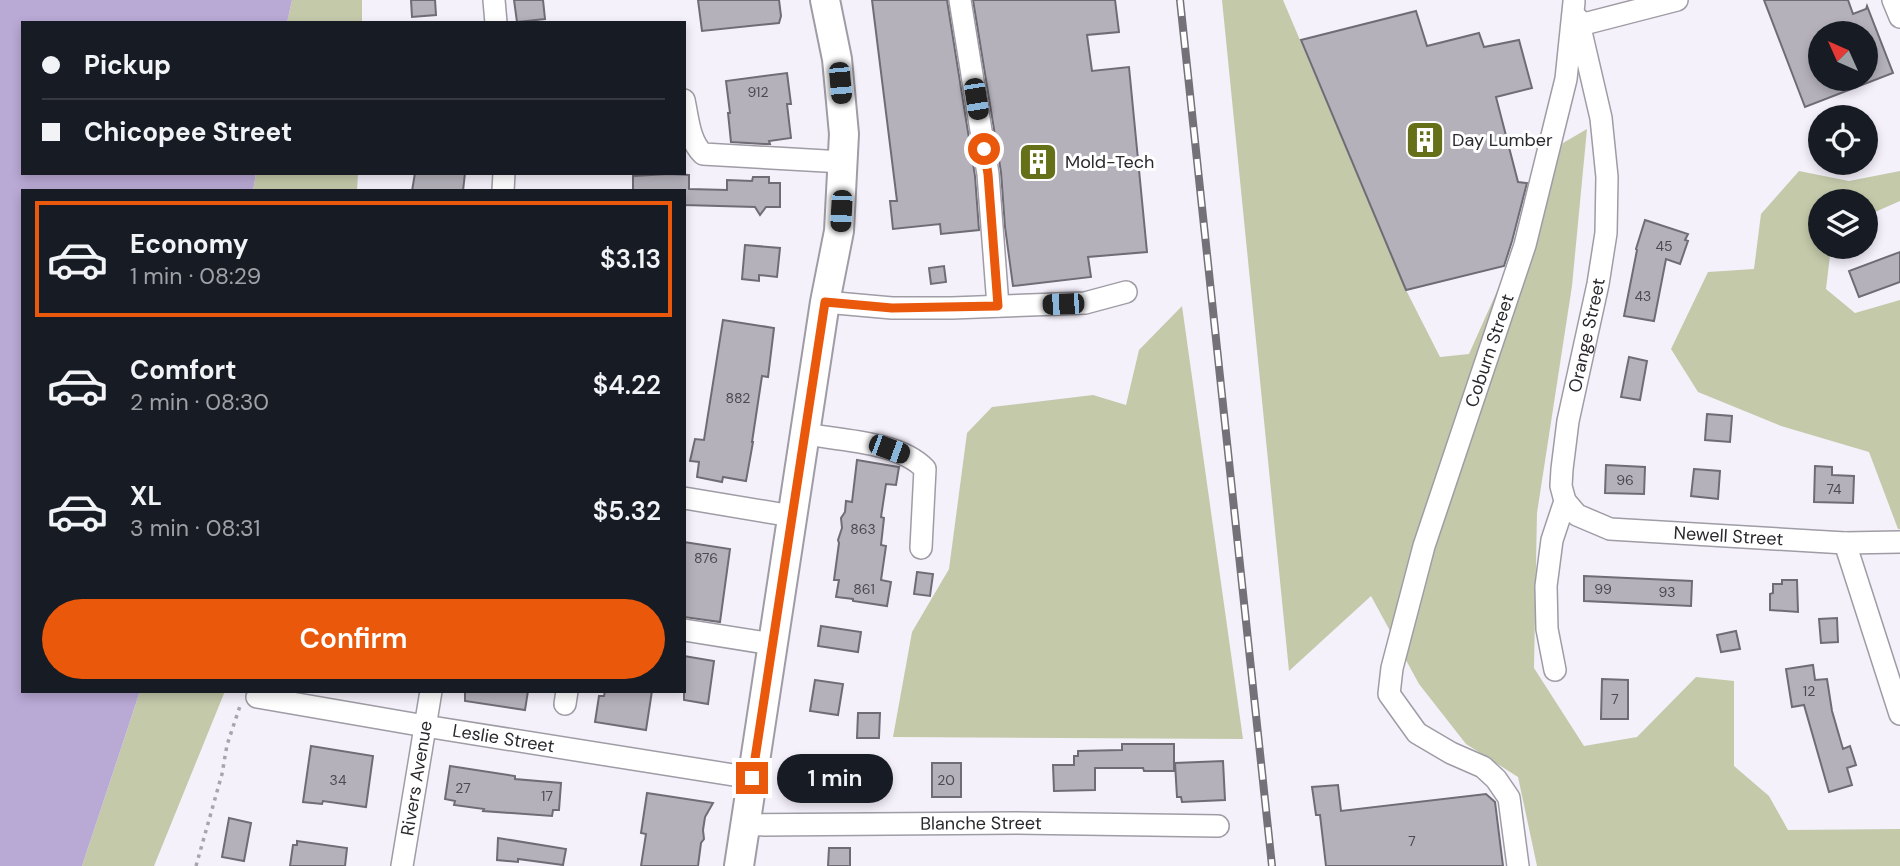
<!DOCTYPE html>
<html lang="en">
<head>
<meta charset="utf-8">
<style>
  body { margin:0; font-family:"DM Sans",sans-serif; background:#242831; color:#f1f3f6; height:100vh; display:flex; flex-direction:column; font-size:26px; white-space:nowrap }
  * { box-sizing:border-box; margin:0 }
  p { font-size:23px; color:#9ea1a6 }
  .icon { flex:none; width:38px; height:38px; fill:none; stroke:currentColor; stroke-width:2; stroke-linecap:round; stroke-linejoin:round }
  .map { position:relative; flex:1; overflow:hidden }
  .panel { position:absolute; left:21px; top:189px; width:665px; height:504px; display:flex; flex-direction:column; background:#171b24; border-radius:0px; box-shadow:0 4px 10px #0003 }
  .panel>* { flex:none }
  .banner { position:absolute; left:21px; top:21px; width:665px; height:154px; border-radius:0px; box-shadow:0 4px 10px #0003; display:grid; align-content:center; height:154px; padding:0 21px; background:#171b24 }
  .needle { width:46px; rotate:315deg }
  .fabs { position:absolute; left:1808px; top:21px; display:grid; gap:14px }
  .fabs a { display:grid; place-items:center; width:70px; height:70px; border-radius:50%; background:#171b24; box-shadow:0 4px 10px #0003; font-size:35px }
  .end { position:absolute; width:32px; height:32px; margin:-16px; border:9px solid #ea580c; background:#fff; box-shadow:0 0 0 4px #fff }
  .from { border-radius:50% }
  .bubble { position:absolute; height:49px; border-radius:24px; background:#171b24; box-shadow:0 4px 10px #0003; font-size:23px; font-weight:600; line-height:49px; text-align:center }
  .car { position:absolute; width:21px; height:42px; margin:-21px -10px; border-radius:9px; box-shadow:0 0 5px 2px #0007; background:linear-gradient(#222 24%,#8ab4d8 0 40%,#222 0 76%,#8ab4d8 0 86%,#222 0) }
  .banner b { display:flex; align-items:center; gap:24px; height:66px; font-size:26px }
  .banner b+b { border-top:2px solid #363941 }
  .banner i { width:18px; height:18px; background:#f1f3f6 }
  ul { padding:12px 0 0; list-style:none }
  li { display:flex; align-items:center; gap:21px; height:116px; margin:0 14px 10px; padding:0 7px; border:4px solid transparent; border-radius:0px }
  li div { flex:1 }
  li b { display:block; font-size:26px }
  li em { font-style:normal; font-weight:600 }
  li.on { border-color:#ea580c }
  li>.icon { width:63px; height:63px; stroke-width:1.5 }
  .primary-button { display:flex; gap:14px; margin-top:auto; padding:14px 21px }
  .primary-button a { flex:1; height:80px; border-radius:42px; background:#ea580c; color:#fff; font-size:28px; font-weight:600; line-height:80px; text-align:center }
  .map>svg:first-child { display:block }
  .green { fill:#c4c9aa }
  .water { fill:#b9a9d5 }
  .building { fill:#b4b1ba; stroke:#6f6c75; stroke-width:2; fill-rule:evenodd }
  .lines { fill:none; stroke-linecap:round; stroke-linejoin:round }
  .minor-casing { stroke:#9f9ca5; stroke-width:24 }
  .major-casing { stroke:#9f9ca5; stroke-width:32 }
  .path { stroke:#a7a4ac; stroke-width:3.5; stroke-dasharray:3.5 5; stroke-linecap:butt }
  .minor { stroke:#fff; stroke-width:21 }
  .major { stroke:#fff; stroke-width:28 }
  .rail-casing { stroke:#747278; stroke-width:8 }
  .rail { stroke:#fff; stroke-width:5; stroke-dasharray:16; stroke-linecap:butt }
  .route { stroke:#ea580c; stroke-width:9 }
  .labels { text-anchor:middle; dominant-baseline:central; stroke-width:6; stroke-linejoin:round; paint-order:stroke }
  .number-label { font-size:14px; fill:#4c4a50 }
  .poi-label { font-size:18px; fill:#2a282c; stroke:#fff; text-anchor:start }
  .street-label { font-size:18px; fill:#2a282c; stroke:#fff }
</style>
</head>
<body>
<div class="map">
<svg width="1900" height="866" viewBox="0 0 1900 866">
  <rect width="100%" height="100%" fill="#f5f1fb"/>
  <!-- green -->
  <path class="green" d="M292,0H362V23H287Z
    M1222,0H1283L1406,290L1440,357L1469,354L1563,143L1587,129L1572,286L1537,513L1534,668L1584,746L1637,737L1696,677L1734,681V766L1769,796L1788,830L1900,829V866H1537L1518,777L1466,744L1419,684L1371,596L1289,671Z
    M1799,171L1849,181L1900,171V201L1866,216V201H1820V247H1831L1826,289L1855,313L1900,300V529H1898L1869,452L1781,426L1698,392L1671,349L1708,272L1754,269L1761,214Z
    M256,173H358L357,191H253Z
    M1182,306L1243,739L893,737L912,632L949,569L967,433L992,407L1093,395L1126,405L1139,350Z
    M140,691H225L154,866H82Z"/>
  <!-- water -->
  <path class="water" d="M0,0H292L287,23H23V173H256L253,191H23V691H140L82,866H0Z"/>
  <!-- building -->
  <path class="building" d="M411,0H435L436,15L412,17Z
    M514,0H543L545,19L517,22Z
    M698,0H779L781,16L779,23L702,31Z
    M872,0H947L975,176L979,230L941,234L940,224L893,229L890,201H897Z
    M973,0H1115L1119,32L1087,35L1092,71L1129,67L1147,252L1088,257L1091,277L1013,286L1005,227L1001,172Z
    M1764,0H1848L1853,14L1866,9L1867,6L1893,73L1805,107ZM1820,33H1866V79H1820Z
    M1416,11L1427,46L1479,33L1484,47L1519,40L1532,88L1496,97L1518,182L1527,183L1512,241L1504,266L1406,290L1301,40Z
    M787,73L791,104H787L791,138L769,141L770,144H765L731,142L728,113H730L726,81Z
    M415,173H465L463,191H412Z
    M669,174L689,175V189L727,190V180L752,181L753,177H769V183H780V207H766L760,215L755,207L684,205V191H633V176Z
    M1645,220L1688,234L1685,240L1688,241L1680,264L1666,259L1654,321L1624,316L1637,250L1636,249Z
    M745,245L780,248L777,277L759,275V281L742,279Z
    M1900,252V282L1859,297L1849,271Z
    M944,266L946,282L931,284L929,268Z
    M723,320L774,328L768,377L762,376L752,442H753L746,481L723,477L722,482L697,477L699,462L690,461L695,439L704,440Z
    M1629,357L1647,361L1640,400L1621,397Z
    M1707,414L1732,416L1730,442L1705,440Z
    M857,460L899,467L896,485L886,484L881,517L884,518L881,545L886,546L881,580L891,582L887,606L853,601V599L836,597L839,580H834L839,543L838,540L842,528L841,518L845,512L846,501L852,502Z
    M1606,465L1645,467L1644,494L1605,493Z
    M1815,466L1832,467V475L1854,476L1853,503L1814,502Z
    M1694,469L1720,471L1718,499L1691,496Z
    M684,542L730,549L720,622L684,617Z
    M917,572L933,574L930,596L914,594Z
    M1584,576L1692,581L1691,606L1584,601Z
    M1782,580H1797L1798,612L1770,610V594L1773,593V584H1782Z
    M1837,618L1838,642L1821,643L1819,619Z
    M821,626L861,632L858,652L818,646Z
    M1736,631L1740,649L1721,652L1717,635Z
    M684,656L714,661L708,704L684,700Z
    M1813,665L1815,680L1827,679L1832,711L1843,749L1850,746L1856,765L1847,768L1852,785L1829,792L1804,705L1792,707L1786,669Z
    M1602,679L1628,680V719H1601Z
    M815,680L843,684L838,715L810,711Z
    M465,691H528L525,710L465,701Z
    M605,691H652L646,730L595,722L599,696H604Z
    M858,713H880L879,738H857Z
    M1122,744H1174V771H1144L1143,768H1095V790L1054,791L1053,765H1074V756H1078V751L1122,750Z
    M311,746L373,756L366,807L323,801L322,804L303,802Z
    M1223,761L1225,800L1182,802L1181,797H1177L1175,763Z
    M932,763H961V797H932Z
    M450,766L515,776V779L561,783L559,810H553L552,816L483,811L484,809L454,805L455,801L445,799Z
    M1338,785L1341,811L1486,794L1495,802L1503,866H1326L1320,815H1316L1312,787Z
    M647,793L713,803L705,817L703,830L704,839L701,843L698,866H641L646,834L641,833Z
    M229,818L251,823L244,861L222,857Z
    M498,838L566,849L563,865L518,859V862L497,860Z
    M297,841L347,848L345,866H290L293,845H297Z
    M829,848H850V866H828Z"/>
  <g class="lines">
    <!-- minor casing -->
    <g class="minor-casing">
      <g id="minor">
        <path d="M494,0L496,23"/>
        <path d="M960,0L988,174L998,306"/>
        <path d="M1893,0L1900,17"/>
        <path d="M1580,25L1677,0"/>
        <path d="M684,100C688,118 689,141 703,154L843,162"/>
        <path d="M503,191L504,173"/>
        <path d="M825,302L892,308H952L1085,303L1126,292"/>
        <path d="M805,434C840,440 900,442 925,469L921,548"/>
        <path d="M684,498L792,516"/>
        <path id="s1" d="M1565,501L1577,515L1610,529L1845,543L1900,542"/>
        <path d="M1845,543L1900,714"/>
        <path d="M684,630L772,644"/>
        <path id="s2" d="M1555,670L1547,629L1546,586L1552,540L1565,501L1561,486L1562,469L1568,421L1598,284L1606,233L1607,177L1601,118L1578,19"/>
        <path id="s3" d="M257,697L425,726L752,778"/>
        <path d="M565,704L567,691"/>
        <path id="s4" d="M745,825L1017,823L1218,826"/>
        <path id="s5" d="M402,866L431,691"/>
        <path id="s6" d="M1518,866L1509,798L1496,779L1483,767L1451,753L1417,733L1389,694L1392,668L1424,546L1525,245L1566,79L1574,2"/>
      </g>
    </g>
    <!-- major casing -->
    <g class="major-casing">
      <path id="major" d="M739,866L825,302L839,231L844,134L837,59L825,0"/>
    </g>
    <!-- path -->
    <path class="path" d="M196,866L222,774L227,745L240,706"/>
    <!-- minor -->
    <use href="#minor" class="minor"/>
    <!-- major -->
    <use href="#major" class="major"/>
    <!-- rail casing -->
    <g class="rail-casing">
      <path id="rail" d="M1180,0L1272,866"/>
    </g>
    <!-- rail -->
    <use href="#rail" class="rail"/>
  </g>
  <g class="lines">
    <!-- route -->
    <path class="route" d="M752,778L825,302L892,308L998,306L988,174L984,149"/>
  </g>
  <!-- icons -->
  <defs>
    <g id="building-square" transform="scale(2.0125)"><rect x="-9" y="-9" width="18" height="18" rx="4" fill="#667019" stroke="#fff"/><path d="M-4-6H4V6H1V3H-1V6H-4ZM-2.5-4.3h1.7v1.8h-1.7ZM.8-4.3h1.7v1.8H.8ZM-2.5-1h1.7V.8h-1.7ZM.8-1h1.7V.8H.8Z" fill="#fff"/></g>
  </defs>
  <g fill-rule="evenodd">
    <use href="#building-square" x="1425" y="140"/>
    <use href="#building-square" x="1038" y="162"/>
  </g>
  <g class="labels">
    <!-- number labels -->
    <g class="number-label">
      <text x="758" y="92">912</text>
      <text x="1664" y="246">45</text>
      <text x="1643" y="296">43</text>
      <text x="738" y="398">882</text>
      <text x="1625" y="480">96</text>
      <text x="1834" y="489">74</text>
      <text x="863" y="529">863</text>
      <text x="706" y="558">876</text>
      <text x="864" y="589">861</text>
      <text x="1603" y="589">99</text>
      <text x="1667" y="592">93</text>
      <text x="1809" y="691">12</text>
      <text x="1615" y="699">7</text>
      <text x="338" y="780">34</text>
      <text x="946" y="780">20</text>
      <text x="463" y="788">27</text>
      <text x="547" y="796">17</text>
      <text x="1412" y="841">7</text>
    </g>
    <!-- poi labels -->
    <g class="poi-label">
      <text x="1452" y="140">Day Lumber</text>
      <text x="1065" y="162">Mold-Tech</text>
    </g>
    <!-- street labels -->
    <g class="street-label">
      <text stroke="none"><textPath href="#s2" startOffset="341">Orange Street</textPath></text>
      <text stroke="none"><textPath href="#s6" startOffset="590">Coburn Street</textPath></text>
      <text stroke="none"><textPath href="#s1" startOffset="173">Newell Street</textPath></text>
      <text stroke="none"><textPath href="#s3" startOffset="250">Leslie Street</textPath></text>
      <text stroke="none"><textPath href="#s5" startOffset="89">Rivers Avenue</textPath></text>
      <text stroke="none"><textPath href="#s4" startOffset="236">Blanche Street</textPath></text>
    </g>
  </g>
</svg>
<div class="fabs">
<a><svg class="needle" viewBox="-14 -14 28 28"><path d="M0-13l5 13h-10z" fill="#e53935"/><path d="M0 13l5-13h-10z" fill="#9ea1a6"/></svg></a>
<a><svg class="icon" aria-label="locate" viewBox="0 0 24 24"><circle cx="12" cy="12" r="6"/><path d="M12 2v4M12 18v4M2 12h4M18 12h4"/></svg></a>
<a><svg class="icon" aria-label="layers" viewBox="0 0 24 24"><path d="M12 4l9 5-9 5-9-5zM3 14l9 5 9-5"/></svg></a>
</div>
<i class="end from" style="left:984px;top:149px"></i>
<i class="end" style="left:752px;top:778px"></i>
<div class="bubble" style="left:777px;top:754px;width:116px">1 min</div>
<i class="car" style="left:840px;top:83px;rotate:175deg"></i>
<i class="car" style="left:976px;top:99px;rotate:171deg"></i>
<i class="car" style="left:841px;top:211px;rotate:183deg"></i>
<i class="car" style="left:1063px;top:304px;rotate:268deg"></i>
<i class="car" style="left:889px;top:449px;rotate:110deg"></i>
<div class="banner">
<b><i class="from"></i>Pickup</b>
<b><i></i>Chicopee Street</b>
</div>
<section class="panel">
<ul>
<li class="on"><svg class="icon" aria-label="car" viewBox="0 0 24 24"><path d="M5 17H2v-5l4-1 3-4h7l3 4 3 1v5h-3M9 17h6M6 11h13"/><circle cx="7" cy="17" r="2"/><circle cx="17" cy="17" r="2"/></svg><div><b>Economy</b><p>1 min · 08:29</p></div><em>$3.13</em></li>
<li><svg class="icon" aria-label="car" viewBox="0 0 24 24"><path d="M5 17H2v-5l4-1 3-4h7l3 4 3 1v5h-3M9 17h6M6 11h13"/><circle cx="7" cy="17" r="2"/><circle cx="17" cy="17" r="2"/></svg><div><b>Comfort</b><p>2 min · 08:30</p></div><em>$4.22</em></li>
<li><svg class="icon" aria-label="car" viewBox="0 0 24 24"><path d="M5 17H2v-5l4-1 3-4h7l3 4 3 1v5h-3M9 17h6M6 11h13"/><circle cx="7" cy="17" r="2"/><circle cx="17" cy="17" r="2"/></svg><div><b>XL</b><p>3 min · 08:31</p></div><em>$5.32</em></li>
</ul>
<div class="primary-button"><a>Confirm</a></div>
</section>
</div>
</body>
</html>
